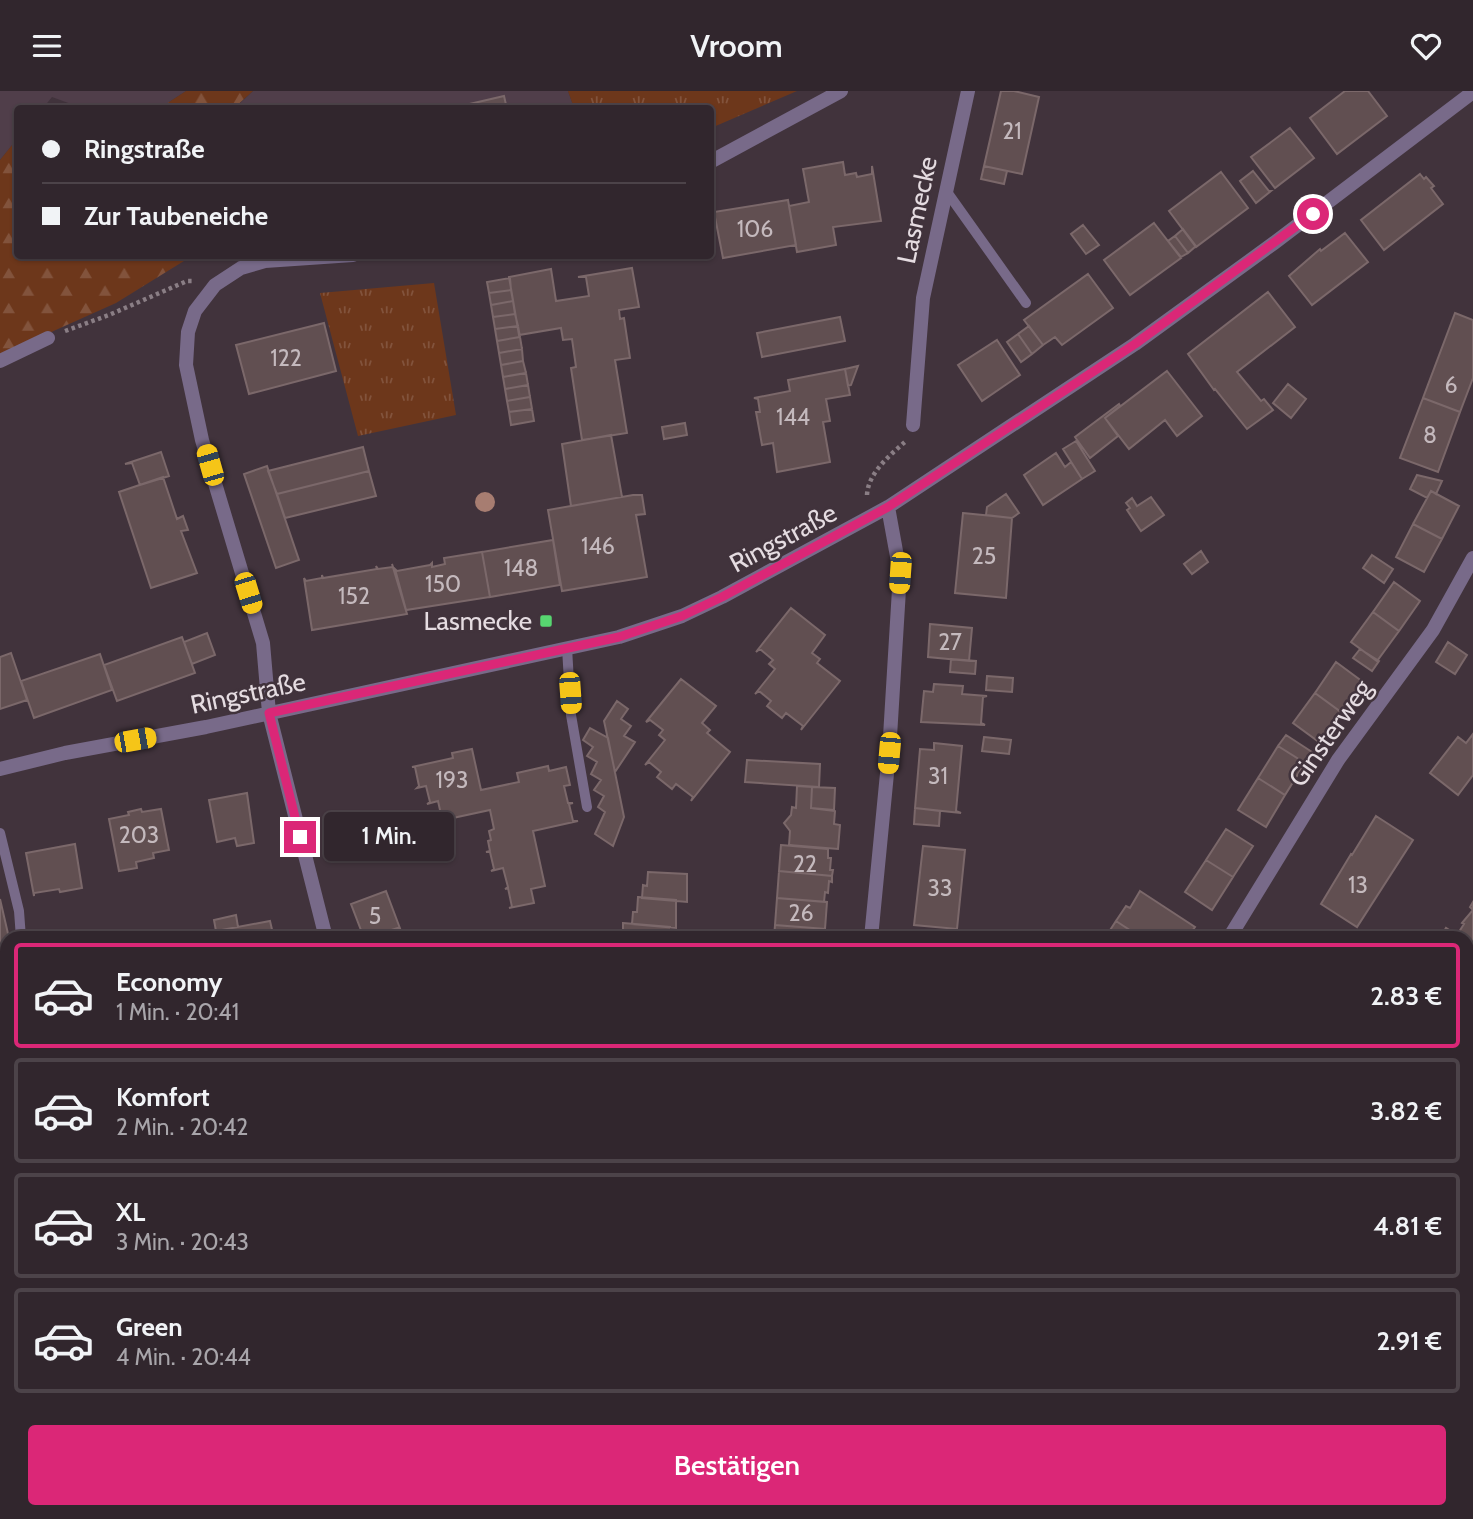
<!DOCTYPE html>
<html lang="de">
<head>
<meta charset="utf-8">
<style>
  body { margin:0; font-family:Cabin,sans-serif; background:#3d3239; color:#f1f3f6; height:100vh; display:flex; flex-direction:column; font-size:26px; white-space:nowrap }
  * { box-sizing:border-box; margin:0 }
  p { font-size:23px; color:#a8a5aa }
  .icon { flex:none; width:38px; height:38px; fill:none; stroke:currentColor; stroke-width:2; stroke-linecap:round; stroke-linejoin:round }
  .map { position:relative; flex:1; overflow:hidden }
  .details { position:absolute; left:0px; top:840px; width:1474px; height:588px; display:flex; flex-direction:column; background:#31262d; border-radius:21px 21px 0 0; box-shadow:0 2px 5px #0004,0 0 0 2px #4c4349 }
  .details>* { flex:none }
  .top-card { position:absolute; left:14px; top:14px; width:700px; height:154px; border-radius:7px; box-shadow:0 2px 5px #0004,0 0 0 2px #4c4349; display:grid; align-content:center; height:154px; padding:0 28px; background:#31262d }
  .end { position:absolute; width:32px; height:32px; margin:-16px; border:9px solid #db2777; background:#fff; box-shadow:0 0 0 4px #fff }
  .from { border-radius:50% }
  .bubble { position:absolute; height:49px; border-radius:7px; background:#31262d; box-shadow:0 2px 5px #0004,0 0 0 2px #4c4349; font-size:23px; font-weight:600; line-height:49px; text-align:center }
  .car { position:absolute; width:21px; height:42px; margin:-21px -10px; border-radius:9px; box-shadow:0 0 5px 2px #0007; background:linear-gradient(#f5c518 24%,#345 0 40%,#f5c518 0 76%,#345 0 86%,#f5c518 0) }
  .top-card b { display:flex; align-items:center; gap:24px; height:66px; font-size:26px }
  .top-card b+b { border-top:2px solid #4c4349 }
  .top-card i { width:18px; height:18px; background:#f1f3f6 }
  ul { padding:12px 0 0; list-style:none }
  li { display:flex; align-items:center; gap:21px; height:105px; margin:0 14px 10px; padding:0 14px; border:4px solid #4c4349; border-radius:7px }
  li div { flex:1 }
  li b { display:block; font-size:26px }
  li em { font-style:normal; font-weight:600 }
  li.current { border-color:#db2777 }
  li>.icon { width:63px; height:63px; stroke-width:1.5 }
  .button { display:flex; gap:14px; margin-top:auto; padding:14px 28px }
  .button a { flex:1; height:80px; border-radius:7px; background:#db2777; color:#fff; font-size:28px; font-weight:600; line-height:80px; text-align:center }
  header { display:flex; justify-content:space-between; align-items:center; height:91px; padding:0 28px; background:#31262d; font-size:32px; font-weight:600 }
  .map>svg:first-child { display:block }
  .built { fill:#503e4a }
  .grass { fill:url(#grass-tufts) }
  .forest { fill:url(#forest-firs) }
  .building { fill:#614f51; stroke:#7b686a; stroke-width:2 }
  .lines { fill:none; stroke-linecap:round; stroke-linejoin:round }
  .path { stroke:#8a7e85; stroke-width:4.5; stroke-dasharray:3.5 3.5; stroke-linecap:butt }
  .lane { stroke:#786a89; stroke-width:10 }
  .street { stroke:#786a89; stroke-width:14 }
  .tree { fill:#a77d71 }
  .route { stroke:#db2777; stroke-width:9 }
  .poi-dot { fill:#57d670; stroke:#41333c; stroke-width:2.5 }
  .labels { text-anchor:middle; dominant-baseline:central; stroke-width:5; stroke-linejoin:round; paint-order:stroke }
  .number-label { font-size:23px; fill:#c4b9bd }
  .street-label { font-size:26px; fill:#e5dce1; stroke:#41333c }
  .poi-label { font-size:26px; fill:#e5dce1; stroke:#41333c; text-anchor:end }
</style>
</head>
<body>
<header><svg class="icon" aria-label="menu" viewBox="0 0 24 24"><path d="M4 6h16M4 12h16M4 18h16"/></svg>Vroom<svg class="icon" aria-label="heart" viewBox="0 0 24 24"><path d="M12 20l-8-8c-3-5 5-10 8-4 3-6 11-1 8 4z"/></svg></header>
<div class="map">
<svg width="1473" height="1428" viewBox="0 0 1473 1428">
  <defs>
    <pattern id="grass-tufts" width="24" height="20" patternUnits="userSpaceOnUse" patternTransform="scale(1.75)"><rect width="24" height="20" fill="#6d371b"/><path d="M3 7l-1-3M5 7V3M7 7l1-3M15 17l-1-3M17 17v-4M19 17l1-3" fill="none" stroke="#82533c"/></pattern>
    <pattern id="forest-firs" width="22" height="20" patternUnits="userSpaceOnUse" patternTransform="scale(1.75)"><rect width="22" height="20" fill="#6d371b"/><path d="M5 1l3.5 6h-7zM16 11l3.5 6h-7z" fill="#82533c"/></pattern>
  </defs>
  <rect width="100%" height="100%" fill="#41333c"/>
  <!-- built -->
  <path class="built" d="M0,0H186L160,17H82L52,6L43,17L18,18L17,48L0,69Z
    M253,0H568L574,17L234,18Z"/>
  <!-- grass -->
  <path class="grass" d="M568,0H797L711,37L710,18L574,17Z
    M434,192L456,324L358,345L320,202Z
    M7,1379V1421H146L149,1428H0V1386Z"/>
  <!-- forest -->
  <path class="forest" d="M186,0H253L234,17H160Z
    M17,48L18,164L192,165L116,212L0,264V69Z"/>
  <!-- building -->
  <path class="building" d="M1001,0H1014L1039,6L1022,83L984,75Z
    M1345,0H1368L1387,25L1337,63L1310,27Z
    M504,5L507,18H448Z
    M1290,37L1314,67L1275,97L1251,66Z
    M843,71L845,84L856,82L857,86L872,83V75L881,130L833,136L836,154L797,161L789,115L809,111L803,78Z
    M984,75L1007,80L1004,93L981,88Z
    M1253,80L1269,100H1271L1256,112L1240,90Z
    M1221,81L1248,117L1196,156L1169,120Z
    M1420,83L1424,88L1426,86L1434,95L1431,97L1443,113L1384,159L1361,129Z
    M788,109L796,154L723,167L714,121Z
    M1154,132L1181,167L1130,204L1104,169Z
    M1083,134L1099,154L1086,163L1071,143Z
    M1183,138L1196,155L1188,162L1175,145Z
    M1345,142L1368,171L1312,214L1289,185L1320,158L1321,160Z
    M1175,145L1188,162L1181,166L1168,150Z
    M632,177L639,216L619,219L620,228L624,227L630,267L615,269L627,342L582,349L571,277L576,276L572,248L563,249L561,237L519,244L509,186L551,178L556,210L589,205L586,186H578Z
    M1088,183L1113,217L1062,254L1055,246L1043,254L1024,229Z
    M510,187L511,199L489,202L487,191Z
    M511,199L513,210L491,214L489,202Z
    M1268,201L1295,236L1237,281L1261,310L1264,308L1273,319L1247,338L1215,298L1214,299L1188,263Z
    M513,210L515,223L493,226L491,214Z
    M1455,222L1473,229V287L1460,321L1423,307Z
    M515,223L518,235L495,238L493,226Z
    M840,226L845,250L762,266L757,242Z
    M324,232L336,280L249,303L236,254Z
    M518,235L520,246L497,250L495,238Z
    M1029,235L1043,254L1032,263L1018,243Z
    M1018,243L1032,263L1021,271L1007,251Z
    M520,246L522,258L499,262L497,250Z
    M997,249L1020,284L982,310L958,274Z
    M522,258L523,270L501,274L499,262Z
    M523,270L526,282L503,286L501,274Z
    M858,275L851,294L848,295L845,278Z
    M845,278L850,304L826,308L830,330L823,331L830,371L777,381L773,352L762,354L756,321H760L758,308L754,307L790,300L788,289Z
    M1167,280L1202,325L1177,345L1165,329L1129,358L1105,327Z
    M526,282L528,294L505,298L503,286Z
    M1288,293L1306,308L1291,327L1273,312Z
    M528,294L530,306L507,310L505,298Z
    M530,306L532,318L509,321L507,310Z
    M1423,307L1460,321L1438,381L1400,367Z
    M1119,313L1120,315L1105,327L1118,345L1090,367L1075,346Z
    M532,318L534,330L511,334L509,321Z
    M685,332L687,344L664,348L662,336Z
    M611,344L622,406L571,415L562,353Z
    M1076,350L1095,380L1082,388L1063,358Z
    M363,356L369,380L277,403L268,380Z
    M161,361L169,385L140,394L132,372L125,373Z
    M1056,362L1065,376L1071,371L1082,388L1043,414L1024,384Z
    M267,375L299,469L276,477L244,383Z
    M369,380L376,405L285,427L277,403Z
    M1417,384L1442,390L1436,403L1431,400L1427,407L1410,398Z
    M163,386L177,428L183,425L188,439L181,440L197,482L151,497L119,401Z
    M1431,400L1459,415L1442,448L1413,433Z
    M1006,403L1019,422L1012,427L986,424L987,416Z
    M633,404H642L645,423L636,424L647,486L562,500L548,419Z
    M1151,406L1164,424L1141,440L1127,419L1130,417L1126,412L1132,407L1137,415Z
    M963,422L1012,427L1006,507L955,502Z
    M1413,433L1442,448L1424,481L1396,466Z
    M553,449L560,494L490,506L482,461Z
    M1201,460L1208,471L1192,483L1184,473Z
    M482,461L490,506L406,519L395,478L397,480L430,474L432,472V476L445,473L444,467Z
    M1372,464L1393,478L1384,492L1363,477Z
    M392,473L407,523L312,539L304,487L306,490L322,487V484L323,487L377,478L376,475L378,478L393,476Z
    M1394,491L1420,510L1399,540L1373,521Z
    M791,517L825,544L812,562L820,568L817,572L840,590L801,639L803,635L786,622L782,627L767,615L771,610L759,600L755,603L775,578L769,573L773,569L760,558L756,561Z
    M1373,521L1399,540L1377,570L1351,551Z
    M930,533L972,537L969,570L928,566Z
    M207,542L215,564L192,573L184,551Z
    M182,546L195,582L117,610L104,574Z
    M1448,551L1467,564L1455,583L1436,571Z
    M1360,558L1379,570L1372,580L1353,567Z
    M11,562L27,609L0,618V566Z
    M100,563L112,599L34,627L21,590Z
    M951,568L976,570L975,583L950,581Z
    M1336,571L1363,591L1341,621L1315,602Z
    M987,585L1013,587L1012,601L986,599Z
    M681,588L716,615L702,632L710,639L707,642L730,661L691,710L693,706L676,693L672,698L657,686L661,681L649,671L645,674L665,649L659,644L663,639L650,629L646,631Z
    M934,593L963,595L962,603L987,605L983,606L981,632L985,634L921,631L924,600L933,601Z
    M1315,602L1341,621L1319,651L1293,632Z
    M617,610L628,618L621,628L631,635L624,645L635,651L615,681L604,630Z
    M590,637L608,647L624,726L613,755L595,743L605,721L598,716L604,705L594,699L601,689L591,683L597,671L587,665L593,656L583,649Z
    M1473,643V684L1458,704L1430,682L1458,646L1466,652Z
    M1286,644L1312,661L1305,672L1278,655Z
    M984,646L1011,649L1009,663L982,660Z
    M934,652L962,655L956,720L961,722L915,717L920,658L934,659Z
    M1278,655L1305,672L1285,704L1258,687Z
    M472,658L481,699L519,691L517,682L548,675L549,680L566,676L570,694L564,695L568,712H573L569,713L573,730H578L533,740L545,795L531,798L534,812L509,817L512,816L508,797L505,798L508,796L503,777L491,780L494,778L490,761H486L490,760L488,750L491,749L489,740L494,738L490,719L439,730L442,728L438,710L427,713L430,711L426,695L417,697L419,695L415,676H412L453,667L452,662Z
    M747,669L820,673L819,696L745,691Z
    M1258,687L1285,704L1266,736L1238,719Z
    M797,695L812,696L811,717L835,720L834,733L840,734L838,758L789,754L790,740L784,732L791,724L792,716L796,717Z
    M812,696L835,697L834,719L811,717Z
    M247,702L254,752L237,755L235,747L217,751L209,709Z
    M915,717L940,720L939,735L914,733Z
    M141,718L142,721L161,718L169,759L153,762L154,767L136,771L137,777L119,780L109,728L129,724L128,721Z
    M1376,725L1413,749L1357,836L1321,813L1351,763L1352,764Z
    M1226,738L1253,755L1233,786L1206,769Z
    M75,753L82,797L60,801L59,798L34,802V805L26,762Z
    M781,754L828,758V767H831L830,779H833L832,785L779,780Z
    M923,755L965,759L957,838L914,834Z
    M1206,769L1233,786L1212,819L1185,801Z
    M779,780L832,785V791L829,790L828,802L825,801L824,811L777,807Z
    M648,781L687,783V811L642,807L643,794L647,795Z
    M386,800L401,840L398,837L382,842L383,847H364L351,813Z
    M1140,800L1195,836L1187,847H1142L1116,830L1126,815L1130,817Z
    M638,806L676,809V837L632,833L633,821H637Z
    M777,807L827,811L825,838L775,834Z
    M0,808L9,847L7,859L0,860Z
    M1473,811V895L1472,898L1466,894V847H1440L1446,837L1457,844L1464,833L1462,832L1473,819L1470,816Z
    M236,824L238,836L216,840L214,829Z
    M270,830L274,847H217L216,840Z
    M1116,830L1142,847H1105Z
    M623,832L670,836V847H627L623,845Z
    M775,834L825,838L824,847H774Z
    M7,917V944L0,945V918Z
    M1473,1048V1113L1466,1110V1065Z
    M1472,1123H1473V1205L1466,1203V1140Z
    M0,1190L7,1197V1257L0,1264Z
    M1473,1407V1428H1442L1452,1421H1466V1411Z
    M244,1421H329L314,1428H247Z
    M334,1421H389L374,1428H337Z
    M686,1421H712L714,1428H689Z
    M712,1421H737L738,1423H735L737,1428H714Z
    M748,1421L750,1428H737L735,1423Z
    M899,1421H929L931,1428H878Z
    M929,1421H947L949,1428H931Z"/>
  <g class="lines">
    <!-- path -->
    <path class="path" d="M65,240L109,224L187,190H193
      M867,404C868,382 890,364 906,350
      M0,1125L7,1126"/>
    <!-- lane -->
    <path class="lane" d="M947,101L1026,212
      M567,557L571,624L587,716
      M0,742L19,820L21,847
      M0,888L7,884
      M0,1314L7,1307
      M565,1428L567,1421"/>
    <!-- street -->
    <path class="street" d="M710,71L841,0
      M0,270L48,247
      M913,334L923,207L968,0
      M0,678L65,662L206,636L619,546L682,525L722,506L888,416L1135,253L1274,152L1473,1
      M326,847L269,622L263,552L202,349L186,274L188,241L195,220L215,194L241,177L265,170L353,164
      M871,847L889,662L900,482L888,416
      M1229,847L1338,669L1433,539L1473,467
      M1466,1008L1473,996
      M1084,1421L1090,1428
      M1265,1421L1271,1428
      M1289,1428L1291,1421"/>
  </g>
  <!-- trees -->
  <circle class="tree" cx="485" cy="411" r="10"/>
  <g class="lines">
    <!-- route -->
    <path class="route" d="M300,746L269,622L619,546L682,525L722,506L888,416L1135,253L1313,123"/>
  </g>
  <!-- markers -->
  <rect class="poi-dot" x="539" y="523" width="14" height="14" rx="3.5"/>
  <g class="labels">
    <!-- number labels -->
    <g class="number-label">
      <text x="1012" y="40">21</text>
      <text x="755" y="138">106</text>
      <text x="286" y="267">122</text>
      <text x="1451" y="294">6</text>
      <text x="793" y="326">144</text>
      <text x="1430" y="344">8</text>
      <text x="598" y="455">146</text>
      <text x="984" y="465">25</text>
      <text x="521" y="477">148</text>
      <text x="443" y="493">150</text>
      <text x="354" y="505">152</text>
      <text x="950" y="551">27</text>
      <text x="938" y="685">31</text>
      <text x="452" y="689">193</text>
      <text x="139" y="744">203</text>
      <text x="805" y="773">22</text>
      <text x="1358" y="794">13</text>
      <text x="940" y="797">33</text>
      <text x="801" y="822">26</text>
      <text x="375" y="825">5</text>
    </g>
    <!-- street labels -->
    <g class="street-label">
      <text transform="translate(917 119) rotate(-78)">Lasmecke</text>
      <text transform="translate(783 447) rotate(-28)">Ringstraße</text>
      <text transform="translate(248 602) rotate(-12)">Ringstraße</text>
      <text transform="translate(1330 642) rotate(-55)">Ginsterweg</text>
    </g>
    <!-- poi labels -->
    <g class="poi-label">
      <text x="532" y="530">Lasmecke</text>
    </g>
  </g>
</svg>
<i class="end from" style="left:1313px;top:123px"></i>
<i class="end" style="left:300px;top:746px"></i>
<div class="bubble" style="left:324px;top:721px;width:130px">1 Min.</div>
<i class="car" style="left:210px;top:374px;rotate:344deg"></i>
<i class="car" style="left:900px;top:482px;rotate:184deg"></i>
<i class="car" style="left:248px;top:502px;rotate:163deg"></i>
<i class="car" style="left:570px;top:602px;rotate:176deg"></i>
<i class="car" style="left:135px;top:649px;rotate:80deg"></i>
<i class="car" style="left:889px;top:662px;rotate:185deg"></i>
<div class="top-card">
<b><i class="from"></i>Ringstraße</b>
<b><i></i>Zur Taubeneiche</b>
</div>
<section class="details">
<ul>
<li class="current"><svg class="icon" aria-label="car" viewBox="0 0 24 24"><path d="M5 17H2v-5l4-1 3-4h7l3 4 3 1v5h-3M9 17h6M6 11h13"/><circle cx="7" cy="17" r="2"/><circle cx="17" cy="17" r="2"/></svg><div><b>Economy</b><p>1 Min. · 20:41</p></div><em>2.83 €</em></li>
<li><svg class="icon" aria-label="car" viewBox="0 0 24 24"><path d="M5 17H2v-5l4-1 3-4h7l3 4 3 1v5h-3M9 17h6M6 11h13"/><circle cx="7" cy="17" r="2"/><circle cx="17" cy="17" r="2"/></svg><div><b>Komfort</b><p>2 Min. · 20:42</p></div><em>3.82 €</em></li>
<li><svg class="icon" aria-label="car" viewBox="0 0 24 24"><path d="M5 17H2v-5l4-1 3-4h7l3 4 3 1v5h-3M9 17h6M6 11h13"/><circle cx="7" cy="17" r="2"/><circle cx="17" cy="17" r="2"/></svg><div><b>XL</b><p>3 Min. · 20:43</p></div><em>4.81 €</em></li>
<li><svg class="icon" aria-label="car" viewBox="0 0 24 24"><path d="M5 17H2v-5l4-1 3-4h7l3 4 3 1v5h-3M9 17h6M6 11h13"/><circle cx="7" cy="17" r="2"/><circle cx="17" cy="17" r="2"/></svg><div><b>Green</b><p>4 Min. · 20:44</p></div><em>2.91 €</em></li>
</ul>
<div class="button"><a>Bestätigen</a></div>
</section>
</div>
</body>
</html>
